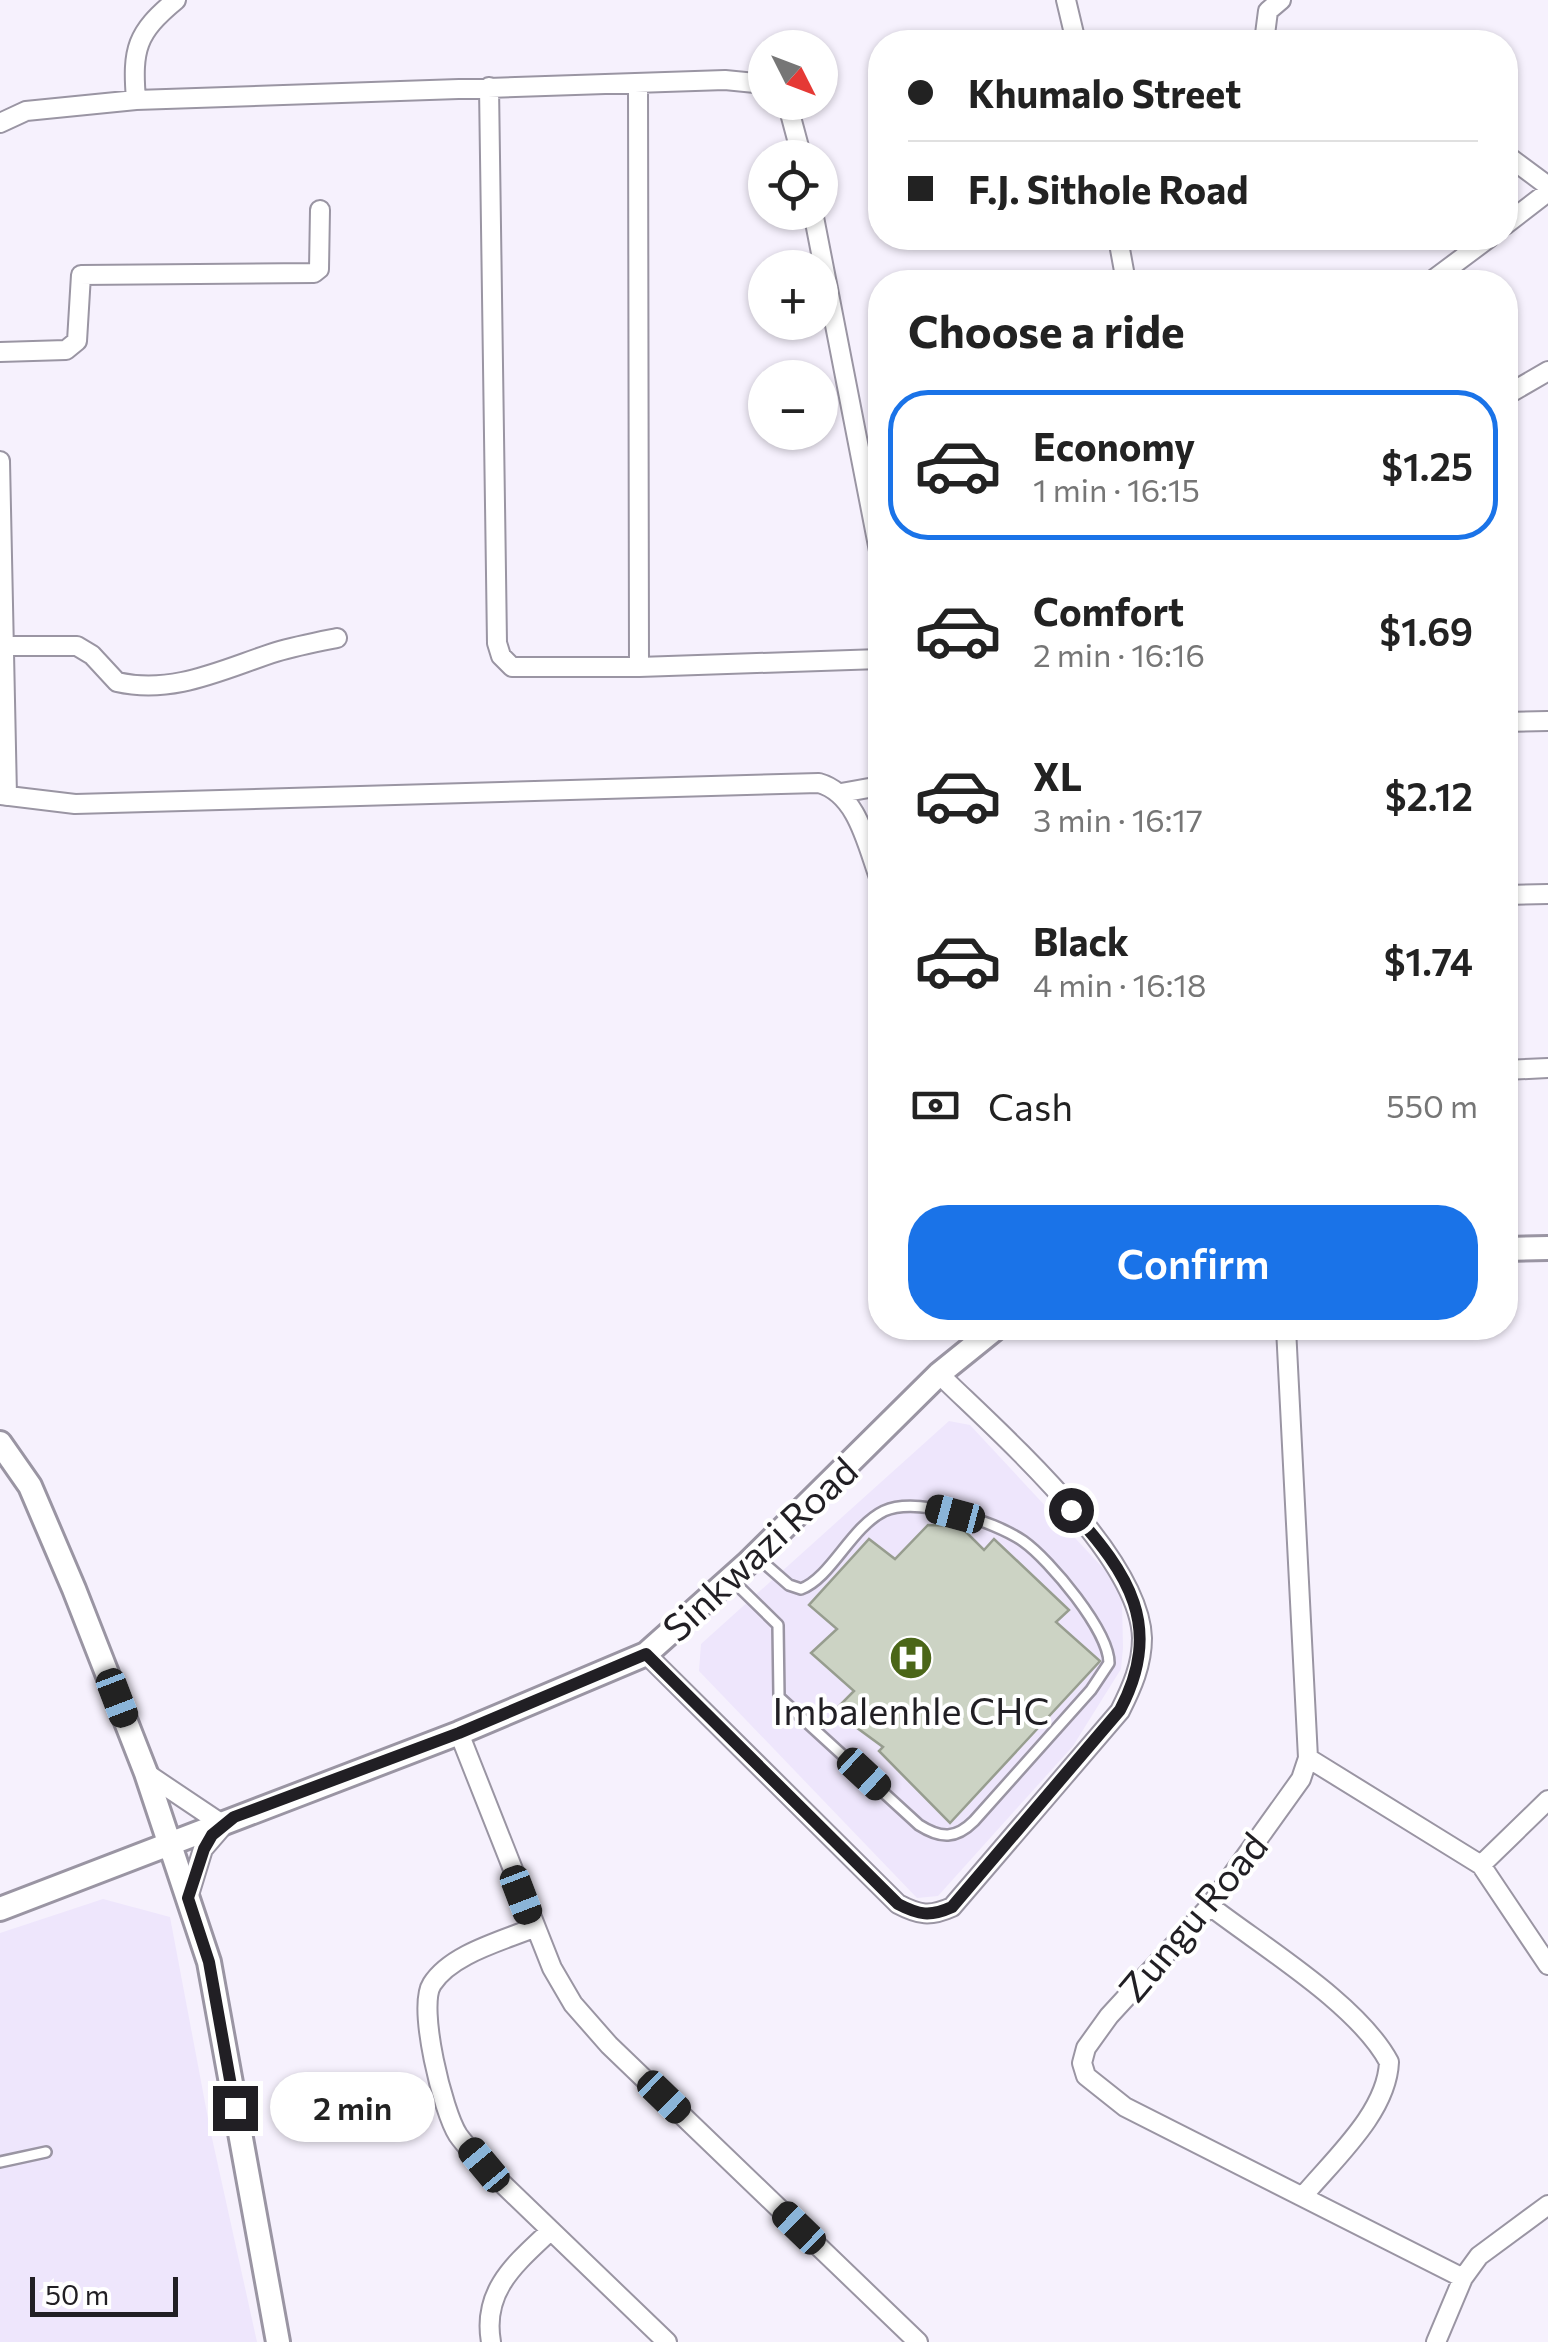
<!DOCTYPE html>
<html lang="en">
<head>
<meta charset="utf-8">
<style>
  body { margin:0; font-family:Commissioner,sans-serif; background:#f6f6f6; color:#222; height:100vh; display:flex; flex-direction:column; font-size:38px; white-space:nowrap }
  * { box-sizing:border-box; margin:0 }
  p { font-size:32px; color:#767676 }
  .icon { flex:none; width:55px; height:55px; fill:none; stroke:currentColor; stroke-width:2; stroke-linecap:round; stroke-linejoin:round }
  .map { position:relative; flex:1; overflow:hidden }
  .details { position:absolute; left:868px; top:270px; width:650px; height:1070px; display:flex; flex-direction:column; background:#fff; border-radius:40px; box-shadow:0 2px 8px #0004 }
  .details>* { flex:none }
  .guide { position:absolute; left:868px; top:30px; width:650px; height:220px; border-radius:40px; box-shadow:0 2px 8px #0004; display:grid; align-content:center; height:220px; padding:0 40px; background:#fff }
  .needle { width:65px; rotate:132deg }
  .fabs { position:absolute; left:748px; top:30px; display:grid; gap:20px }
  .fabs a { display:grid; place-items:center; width:90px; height:90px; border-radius:50%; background:#fff; box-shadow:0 2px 8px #0004; font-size:50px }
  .scale { position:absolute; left:30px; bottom:25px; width:148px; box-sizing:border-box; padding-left:10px; border:5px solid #211f24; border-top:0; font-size:28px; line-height:35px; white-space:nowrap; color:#211f24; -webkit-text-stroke:8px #fff; paint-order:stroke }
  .end { position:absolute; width:45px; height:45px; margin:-22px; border:12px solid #211f24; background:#fff; box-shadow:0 0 0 5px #fff }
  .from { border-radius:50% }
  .bubble { position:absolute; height:70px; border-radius:35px; background:#fff; box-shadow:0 2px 8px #0004; font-size:32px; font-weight:600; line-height:70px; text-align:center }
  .car { position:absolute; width:30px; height:60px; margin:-30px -15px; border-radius:12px; box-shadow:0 0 8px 2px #0007; background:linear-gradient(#222 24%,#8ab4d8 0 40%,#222 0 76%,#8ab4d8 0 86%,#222 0) }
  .guide b { display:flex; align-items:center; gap:35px; height:95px; font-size:38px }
  .guide b+b { border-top:2px solid #e0e0e0 }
  .guide i { width:25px; height:25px; background:#222 }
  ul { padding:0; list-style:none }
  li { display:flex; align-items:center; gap:30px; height:150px; margin:0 20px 15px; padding:0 20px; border:5px solid transparent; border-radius:40px }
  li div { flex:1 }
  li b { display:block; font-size:38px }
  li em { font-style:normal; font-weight:600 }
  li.active { border-color:#1a73e8 }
  li>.icon { width:90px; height:90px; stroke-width:1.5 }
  h2 { padding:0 40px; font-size:45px; line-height:120px }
  .pay { display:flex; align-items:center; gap:25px; height:110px; padding:0 40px; font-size:38px }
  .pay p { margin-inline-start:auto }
  .action { display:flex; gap:20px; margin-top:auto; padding:20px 40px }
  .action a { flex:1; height:115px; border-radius:40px; background:#1a73e8; color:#fff; font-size:40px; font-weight:600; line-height:115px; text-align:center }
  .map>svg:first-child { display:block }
  .built { fill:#eee6fc }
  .building { fill:#ccd3c4; stroke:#979d8f; stroke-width:2.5 }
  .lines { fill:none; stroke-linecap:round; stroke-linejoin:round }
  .service-casing { stroke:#9a95a3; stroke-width:14 }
  .minor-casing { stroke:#9a95a3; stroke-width:22 }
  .tertiary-casing { stroke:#9a95a3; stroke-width:28 }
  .service { stroke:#fff; stroke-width:9 }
  .minor { stroke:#fff; stroke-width:18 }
  .tertiary { stroke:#fff; stroke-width:22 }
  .route { stroke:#211f24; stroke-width:12 }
  .labels { text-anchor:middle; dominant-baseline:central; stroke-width:8; stroke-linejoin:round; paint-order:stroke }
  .street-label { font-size:38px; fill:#211f24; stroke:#fff }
  .poi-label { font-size:38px; fill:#211f24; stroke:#fff }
</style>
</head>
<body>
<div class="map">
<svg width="1548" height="2342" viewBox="0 0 1548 2342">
  <rect width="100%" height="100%" fill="#f6f1fd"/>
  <!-- built -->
  <path class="built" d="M949,1421L970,1425L1116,1582L1122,1602L1123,1648L1121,1669L1073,1746L938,1896L917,1898L699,1671L701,1644Z
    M103,1899L170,1917L210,2129L257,2342H0V1933Z"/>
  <!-- building -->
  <path class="building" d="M928,1525L960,1526L984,1550L994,1539L1069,1610L1056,1622L1100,1661L950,1823L879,1751L883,1747L834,1711L854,1691L811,1653L837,1629L809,1605L869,1539L895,1559Z"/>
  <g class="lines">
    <!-- service casing -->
    <g class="service-casing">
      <path id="service" d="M733,1581L778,1625L779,1697L919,1825C941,1839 956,1839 974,1821L1091,1690L1109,1663C1109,1631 1050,1560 1023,1541C994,1521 917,1496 884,1511C851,1527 831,1578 801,1589L789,1585L757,1557
        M0,2162L46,2152"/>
    </g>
    <!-- minor casing -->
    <g class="minor-casing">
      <path id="minor" d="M1066,0L1076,42
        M1264,42L1268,11L1281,0
        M638,84L639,667L880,659
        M489,87L497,643L501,656L512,667H639
        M136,100C132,49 136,33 176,0
        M787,102L802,158
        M0,123L26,111L136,100L725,80L765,84
        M1505,154L1548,186
        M813,212L880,556
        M1505,225L1548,192
        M1118,238L1126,282
        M1430,282L1489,238
        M0,352L66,350L77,341L81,275L314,273L319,269L320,210
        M1505,396L1548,371
        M0,461L7,796
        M4,646H77L92,655L117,682C174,695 223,669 276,652C296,646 317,642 337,638
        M1505,722L1548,721
        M841,793L880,786
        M0,795L75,804L819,783C858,794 867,846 880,880
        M1505,895L1548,894
        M1505,1070L1548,1068
        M1286,1328L1308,1758L1301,1779L1210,1906L1109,2016L1086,2048L1082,2063L1086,2076L1125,2107L1463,2278
        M646,1654L898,1904C919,1915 930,1917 952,1907L1120,1711C1132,1687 1142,1665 1142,1638C1140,1555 997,1431 939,1374
        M459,1733L552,1968L573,2004L609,2045L918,2342
        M1308,1758L1481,1865L1548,1965
        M146,1773L219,1822
        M1481,1865L1548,1800
        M188,1898L203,1849L222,1827
        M1210,1906C1263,1947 1358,2004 1389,2062C1387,2112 1335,2158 1304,2195
        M533,1928C502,1941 451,1954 432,1984C417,2007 443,2112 458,2135C465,2145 475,2155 483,2165L667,2342
        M491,2342C482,2291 515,2264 549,2232
        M1436,2342L1463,2278L1479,2256L1548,2205"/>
    </g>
    <!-- tertiary casing -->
    <g class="tertiary-casing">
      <path id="tertiary" d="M1505,1249L1548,1248
        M0,1443L30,1486L74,1589L146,1773L209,1962L278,2342
        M0,1909L459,1733L646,1654L748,1563L939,1374L996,1328"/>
    </g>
    <!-- service -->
    <use href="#service" class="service"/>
    <!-- minor -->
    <use href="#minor" class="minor"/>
    <!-- tertiary -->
    <use href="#tertiary" class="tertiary"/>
  </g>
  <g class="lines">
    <!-- route -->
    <path class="route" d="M235,2108L209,1962L188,1898L204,1849L212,1835L234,1817L459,1733L646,1654L898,1904C919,1915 930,1917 952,1907L1120,1710C1164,1627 1129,1574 1071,1510"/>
  </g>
  <!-- icons -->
  <defs>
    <g id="hospital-disc" transform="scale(2.25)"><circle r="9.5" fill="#4b6618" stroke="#fff"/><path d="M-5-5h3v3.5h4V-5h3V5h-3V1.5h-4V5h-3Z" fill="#fff"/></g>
  </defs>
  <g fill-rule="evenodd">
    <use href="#hospital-disc" x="911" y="1658"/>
  </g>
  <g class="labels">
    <!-- street labels -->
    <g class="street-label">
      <text transform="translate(759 1548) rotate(-43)">Sinkwazi Road</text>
      <text transform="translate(1192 1916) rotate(-50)">Zungu Road</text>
    </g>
    <!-- poi labels -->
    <g class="poi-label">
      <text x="911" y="1709">Imbalenhle CHC</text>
    </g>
  </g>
</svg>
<div class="fabs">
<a><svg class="needle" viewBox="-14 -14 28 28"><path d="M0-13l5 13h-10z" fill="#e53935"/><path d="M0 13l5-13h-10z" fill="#767676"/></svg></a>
<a><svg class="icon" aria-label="locate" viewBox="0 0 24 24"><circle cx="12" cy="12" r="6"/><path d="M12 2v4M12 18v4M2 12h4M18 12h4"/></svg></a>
<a>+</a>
<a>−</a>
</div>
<div class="scale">50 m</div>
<i class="end from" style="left:1071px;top:1510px"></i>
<i class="end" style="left:235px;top:2108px"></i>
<div class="bubble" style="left:270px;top:2072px;width:165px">2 min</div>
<i class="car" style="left:955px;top:1514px;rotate:285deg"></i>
<i class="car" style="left:117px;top:1698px;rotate:159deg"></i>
<i class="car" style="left:864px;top:1774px;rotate:133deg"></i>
<i class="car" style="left:521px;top:1895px;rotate:159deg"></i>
<i class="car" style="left:664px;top:2097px;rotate:134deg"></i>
<i class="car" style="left:484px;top:2165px;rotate:320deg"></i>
<i class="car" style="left:799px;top:2228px;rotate:314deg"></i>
<div class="guide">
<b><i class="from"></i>Khumalo Street</b>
<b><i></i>F.J. Sithole Road</b>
</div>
<section class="details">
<h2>Choose a ride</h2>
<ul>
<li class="active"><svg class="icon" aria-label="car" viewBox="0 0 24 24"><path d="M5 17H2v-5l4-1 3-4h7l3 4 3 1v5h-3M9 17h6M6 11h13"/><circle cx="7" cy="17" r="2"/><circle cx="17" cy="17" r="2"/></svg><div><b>Economy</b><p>1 min · 16:15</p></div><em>$1.25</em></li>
<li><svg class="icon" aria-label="car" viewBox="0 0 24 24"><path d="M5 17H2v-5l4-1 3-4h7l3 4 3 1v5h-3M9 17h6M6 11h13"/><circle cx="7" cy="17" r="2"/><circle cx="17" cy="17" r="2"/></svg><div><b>Comfort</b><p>2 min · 16:16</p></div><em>$1.69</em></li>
<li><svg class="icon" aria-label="car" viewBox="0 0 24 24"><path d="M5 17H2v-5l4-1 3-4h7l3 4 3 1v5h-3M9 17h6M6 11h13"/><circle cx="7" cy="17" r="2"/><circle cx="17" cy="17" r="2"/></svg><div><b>XL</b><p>3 min · 16:17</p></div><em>$2.12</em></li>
<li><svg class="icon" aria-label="car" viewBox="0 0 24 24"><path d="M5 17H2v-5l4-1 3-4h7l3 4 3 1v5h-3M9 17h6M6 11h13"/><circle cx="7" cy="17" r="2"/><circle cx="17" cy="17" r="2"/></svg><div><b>Black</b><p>4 min · 16:18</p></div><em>$1.74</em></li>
</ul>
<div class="pay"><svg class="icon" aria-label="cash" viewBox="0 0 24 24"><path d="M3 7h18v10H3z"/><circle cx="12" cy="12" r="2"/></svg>Cash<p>550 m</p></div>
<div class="action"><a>Confirm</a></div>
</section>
</div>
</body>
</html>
